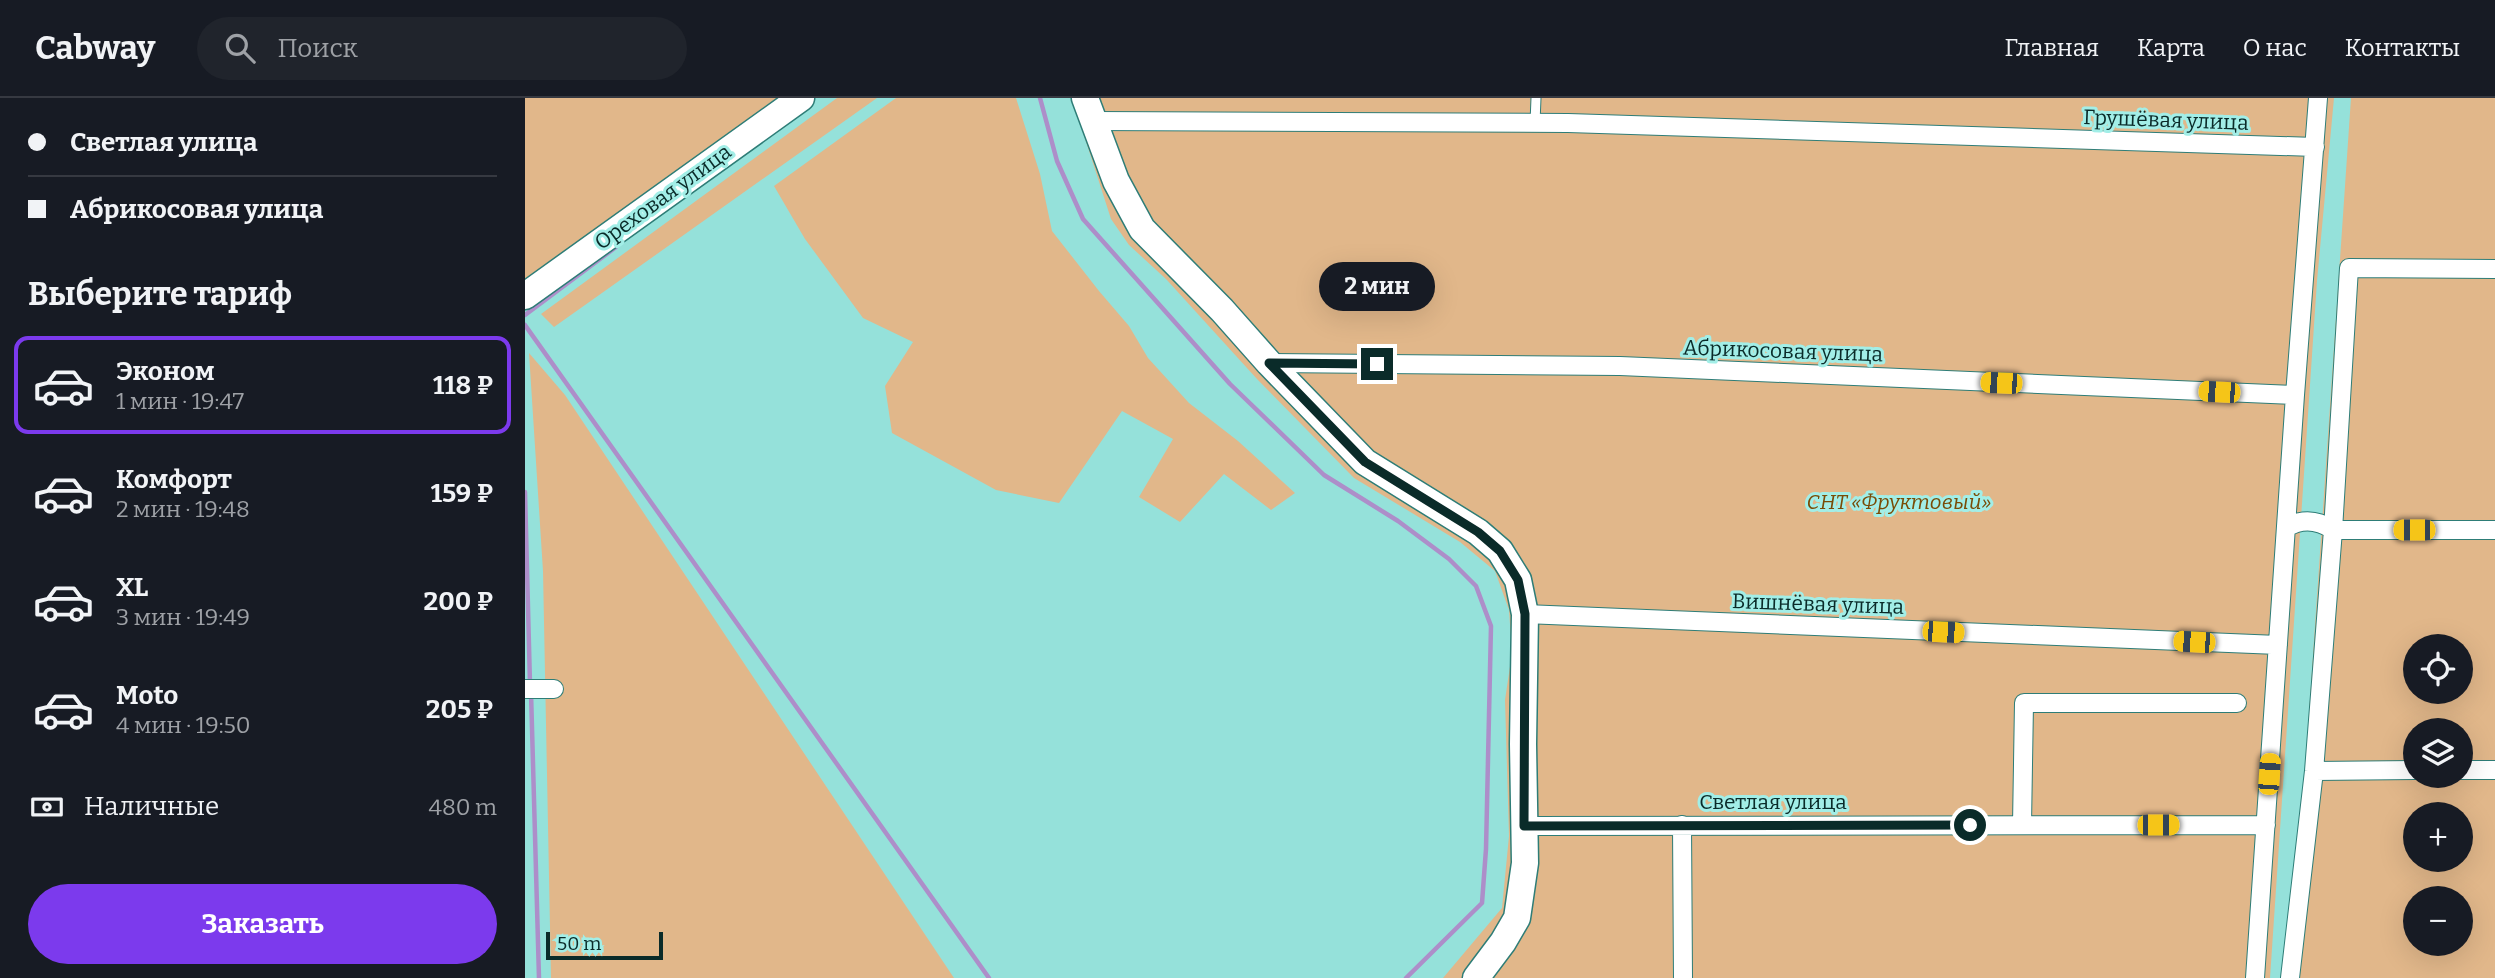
<!DOCTYPE html>
<html lang="ru">
<head>
<meta charset="utf-8">
<style>
  body { margin:0; font-family:Bitter,serif; background:#20242c; color:#f1f3f6; height:100vh; display:flex; flex-direction:column; font-size:26px; white-space:nowrap }
  * { box-sizing:border-box; margin:0 }
  p { font-size:23px; color:#9ea1a6 }
  .icon { flex:none; width:38px; height:38px; fill:none; stroke:currentColor; stroke-width:2; stroke-linecap:round; stroke-linejoin:round }
  .map { position:relative; flex:1; overflow:hidden }
  .panel { display:flex; flex-direction:column; background:#171b24; width:525px }
  .panel>* { flex:none }
  .top-card { display:grid; align-content:center; height:154px; padding:0 28px; background:#171b24 }
  .buttons { position:absolute; left:1878px; top:536px; display:grid; gap:14px }
  .buttons a { display:grid; place-items:center; width:70px; height:70px; border-radius:50%; background:#171b24; box-shadow:0 7px 28px #0002; font-size:35px }
  .scale { position:absolute; left:21px; bottom:18px; width:117px; box-sizing:border-box; padding-left:7px; border:4px solid #0a2b29; border-top:0; font-size:19px; line-height:24px; white-space:nowrap; color:#0a2b29; -webkit-text-stroke:5px #a2eee7; paint-order:stroke }
  .end { position:absolute; width:32px; height:32px; margin:-16px; border:9px solid #0a2b29; background:#fff; box-shadow:0 0 0 4px #fff }
  .from { border-radius:50% }
  .bubble { position:absolute; height:49px; border-radius:24px; background:#171b24; box-shadow:0 7px 28px #0002; font-size:23px; font-weight:700; line-height:49px; text-align:center }
  .car { position:absolute; width:21px; height:42px; margin:-21px -10px; border-radius:9px; box-shadow:0 0 5px 2px #0007; background:linear-gradient(#f5c518 24%,#345 0 40%,#f5c518 0 76%,#345 0 86%,#f5c518 0) }
  .top-card b { display:flex; align-items:center; gap:24px; height:66px; font-size:26px }
  .top-card b+b { border-top:2px solid #363941 }
  .top-card i { width:18px; height:18px; background:#f1f3f6 }
  ul { padding:0; list-style:none }
  li { display:flex; align-items:center; gap:21px; height:98px; margin:0 14px 10px; padding:0 14px; border:4px solid transparent; border-radius:14px }
  li div { flex:1 }
  li b { display:block; font-size:26px }
  li em { font-style:normal; font-weight:700 }
  li.active { border-color:#7c3aed }
  li>.icon { width:63px; height:63px; stroke-width:1.5 }
  h2 { padding:0 28px; font-size:32px; line-height:84px }
  .pay { display:flex; align-items:center; gap:18px; height:77px; padding:0 28px; font-size:26px }
  .pay p { margin-inline-start:auto }
  .button { display:flex; gap:14px; margin-top:auto; padding:14px 28px }
  .button a { flex:1; height:80px; border-radius:42px; background:#7c3aed; color:#fff; font-size:28px; font-weight:700; line-height:80px; text-align:center }
  header { display:flex; align-items:center; gap:42px; box-sizing:border-box; height:98px; padding:0 35px; background:#171b24; border-bottom:2px solid #363941 }
  header strong { font-size:33px }
  nav { display:flex; gap:38px; margin-inline-start:auto; font-size:24px }
  .search { width:490px; height:63px; background:#20242c; display:flex; align-items:center; gap:18px; box-sizing:border-box; padding:0 24px; border-radius:38px; color:#9ea1a6; font-size:26px }
  main { display:flex; flex:1; min-height:0 }
  .map>svg:first-child { display:block }
  .green { fill:#e1b78a; fill-rule:evenodd }
  .lines { fill:none; stroke-linecap:round; stroke-linejoin:round }
  .stream { stroke:#ad8ec9; stroke-width:4.5 }
  .lane-casing { stroke:#2e7d77; stroke-width:11 }
  .street-casing { stroke:#2e7d77; stroke-width:20 }
  .secondary-casing { stroke:#2e7d77; stroke-width:29 }
  .lane { stroke:#fff; stroke-width:9 }
  .street { stroke:#fff; stroke-width:18 }
  .secondary { stroke:#fff; stroke-width:26 }
  .route { stroke:#0a2b29; stroke-width:9 }
  .labels { text-anchor:middle; dominant-baseline:central; stroke-width:6; stroke-linejoin:round; paint-order:stroke }
  .street-label { font-size:21px; fill:#0a2b29; stroke:#a2eee7 }
  .park-label { font-size:21px; font-style:italic; fill:#794b06; stroke:#a2eee7 }
</style>
</head>
<body>
<header>
<strong>Cabway</strong>
<div class="search"><svg class="icon" aria-label="search" viewBox="0 0 24 24"><circle cx="10" cy="10" r="6"/><path d="M15 15l6 6"/></svg>Поиск</div>
<nav><a>Главная</a><a>Карта</a><a>О нас</a><a>Контакты</a></nav>
</header>
<main>
<section class="panel">
<div class="top-card">
<b><i class="from"></i>Светлая улица</b>
<b><i></i>Абрикосовая улица</b>
</div>
<h2>Выберите тариф</h2>
<ul>
<li class="active"><svg class="icon" aria-label="car" viewBox="0 0 24 24"><path d="M5 17H2v-5l4-1 3-4h7l3 4 3 1v5h-3M9 17h6M6 11h13"/><circle cx="7" cy="17" r="2"/><circle cx="17" cy="17" r="2"/></svg><div><b>Эконом</b><p>1 мин · 19:47</p></div><em>118 ₽</em></li>
<li><svg class="icon" aria-label="car" viewBox="0 0 24 24"><path d="M5 17H2v-5l4-1 3-4h7l3 4 3 1v5h-3M9 17h6M6 11h13"/><circle cx="7" cy="17" r="2"/><circle cx="17" cy="17" r="2"/></svg><div><b>Комфорт</b><p>2 мин · 19:48</p></div><em>159 ₽</em></li>
<li><svg class="icon" aria-label="car" viewBox="0 0 24 24"><path d="M5 17H2v-5l4-1 3-4h7l3 4 3 1v5h-3M9 17h6M6 11h13"/><circle cx="7" cy="17" r="2"/><circle cx="17" cy="17" r="2"/></svg><div><b>XL</b><p>3 мин · 19:49</p></div><em>200 ₽</em></li>
<li><svg class="icon" aria-label="car" viewBox="0 0 24 24"><path d="M5 17H2v-5l4-1 3-4h7l3 4 3 1v5h-3M9 17h6M6 11h13"/><circle cx="7" cy="17" r="2"/><circle cx="17" cy="17" r="2"/></svg><div><b>Moto</b><p>4 мин · 19:50</p></div><em>205 ₽</em></li>
</ul>
<div class="pay"><svg class="icon" aria-label="cash" viewBox="0 0 24 24"><path d="M3 7h18v10H3z"/><circle cx="12" cy="12" r="2"/></svg>Наличные<p>480 m</p></div>
<div class="button"><a>Заказать</a></div>
</section>
<div class="map">
<svg width="1970" height="880" viewBox="0 0 1970 880">
  <rect width="100%" height="100%" fill="#95e1da"/>
  <!-- green -->
  <path class="green" d="M0,0H256L0,183Z
    M312,0H352L29,229L16,216Z
    M371,0H491L515,76L527,133L574,193L604,228L623,260L664,305L713,343L770,395L746,412L699,376L655,424L614,399L648,341L597,313L534,405L471,392L367,335L360,288L388,244L338,220L280,141L249,88Z
    M547,0H1809L1792,183L1745,880H918L977,810L984,738L980,602L987,555L984,512L970,473L935,444L829,380L732,281L641,181L604,147L586,121Z
    M1826,0H1970V880H1766ZM1890,548H1936V593H1890ZM1890,632H1936V677H1890ZM1890,716H1936V761H1890ZM1890,800H1936V845H1890Z
    M4,255L40,297L429,880H26L18,473Z"/>
  <g class="lines">
    <!-- stream -->
    <path class="stream" d="M515,0L532,63L558,121L705,286L799,377L873,423L924,461L951,488L966,528L961,751L957,805L881,880
      M0,217L91,149
      M0,227L464,880
      M0,394L5,586
      M6,594L14,880"/>
    <!-- lane casing -->
    <g class="lane-casing">
      <path id="lane" d="M1010,25L1011,0"/>
    </g>
    <!-- street casing -->
    <g class="street-casing">
      <path id="street" d="M568,23L1043,25L1790,49
        M744,265L1095,268L1770,297
        M1761,430C1777,420 1793,422 1808,432H1970
        M1000,516L1753,547
        M0,591H29
        M1936,672H1970
        M1789,673L1890,672
        M1157,727L1158,880
        M1497,727L1499,605H1712
        M999,728L1741,727
        M1730,880L1770,297L1793,0
        M1765,880L1789,673L1808,432L1824,170L1970,171"/>
    </g>
    <!-- secondary casing -->
    <g class="secondary-casing">
      <path id="secondary" d="M560,0L591,83L617,131L697,212L744,265L840,364L953,434L975,453L993,482L1000,516L998,646L1000,765L992,820L978,844L951,880
        M0,198L276,0"/>
    </g>
    <!-- lane -->
    <use href="#lane" class="lane"/>
    <!-- street -->
    <use href="#street" class="street"/>
    <!-- secondary -->
    <use href="#secondary" class="secondary"/>
  </g>
  <g class="lines">
    <!-- route -->
    <path class="route" d="M852,266L744,265L840,364L953,434L975,453L993,482L1000,516L999,728L1445,727"/>
  </g>
  <g class="labels">
    <!-- street labels -->
    <g class="street-label">
      <text transform="translate(1641 22) rotate(2)">Грушёвая улица</text>
      <text transform="translate(138 99) rotate(-36)">Ореховая улица</text>
      <text transform="translate(1258 253) rotate(2)">Абрикосовая улица</text>
      <text transform="translate(1293 506) rotate(2)">Вишнёвая улица</text>
      <text x="1248" y="704">Светлая улица</text>
    </g>
    <!-- park labels -->
    <g class="park-label">
      <text x="1374" y="404">СНТ «Фруктовый»</text>
    </g>
  </g>
</svg>
<div class="buttons">
<a><svg class="icon" aria-label="locate" viewBox="0 0 24 24"><circle cx="12" cy="12" r="6"/><path d="M12 2v4M12 18v4M2 12h4M18 12h4"/></svg></a>
<a><svg class="icon" aria-label="layers" viewBox="0 0 24 24"><path d="M12 4l9 5-9 5-9-5zM3 14l9 5 9-5"/></svg></a>
<a>+</a>
<a>−</a>
</div>
<div class="scale">50 m</div>
<i class="end from" style="left:1445px;top:727px"></i>
<i class="end" style="left:852px;top:266px"></i>
<div class="bubble" style="left:794px;top:164px;width:116px">2 мин</div>
<i class="car" style="left:1476px;top:285px;rotate:272deg"></i>
<i class="car" style="left:1694px;top:294px;rotate:273deg"></i>
<i class="car" style="left:1889px;top:432px;rotate:270deg"></i>
<i class="car" style="left:1418px;top:534px;rotate:93deg"></i>
<i class="car" style="left:1669px;top:544px;rotate:273deg"></i>
<i class="car" style="left:1744px;top:676px;rotate:4deg"></i>
<i class="car" style="left:1633px;top:727px;rotate:90deg"></i>
</div>
</main>
</body>
</html>
